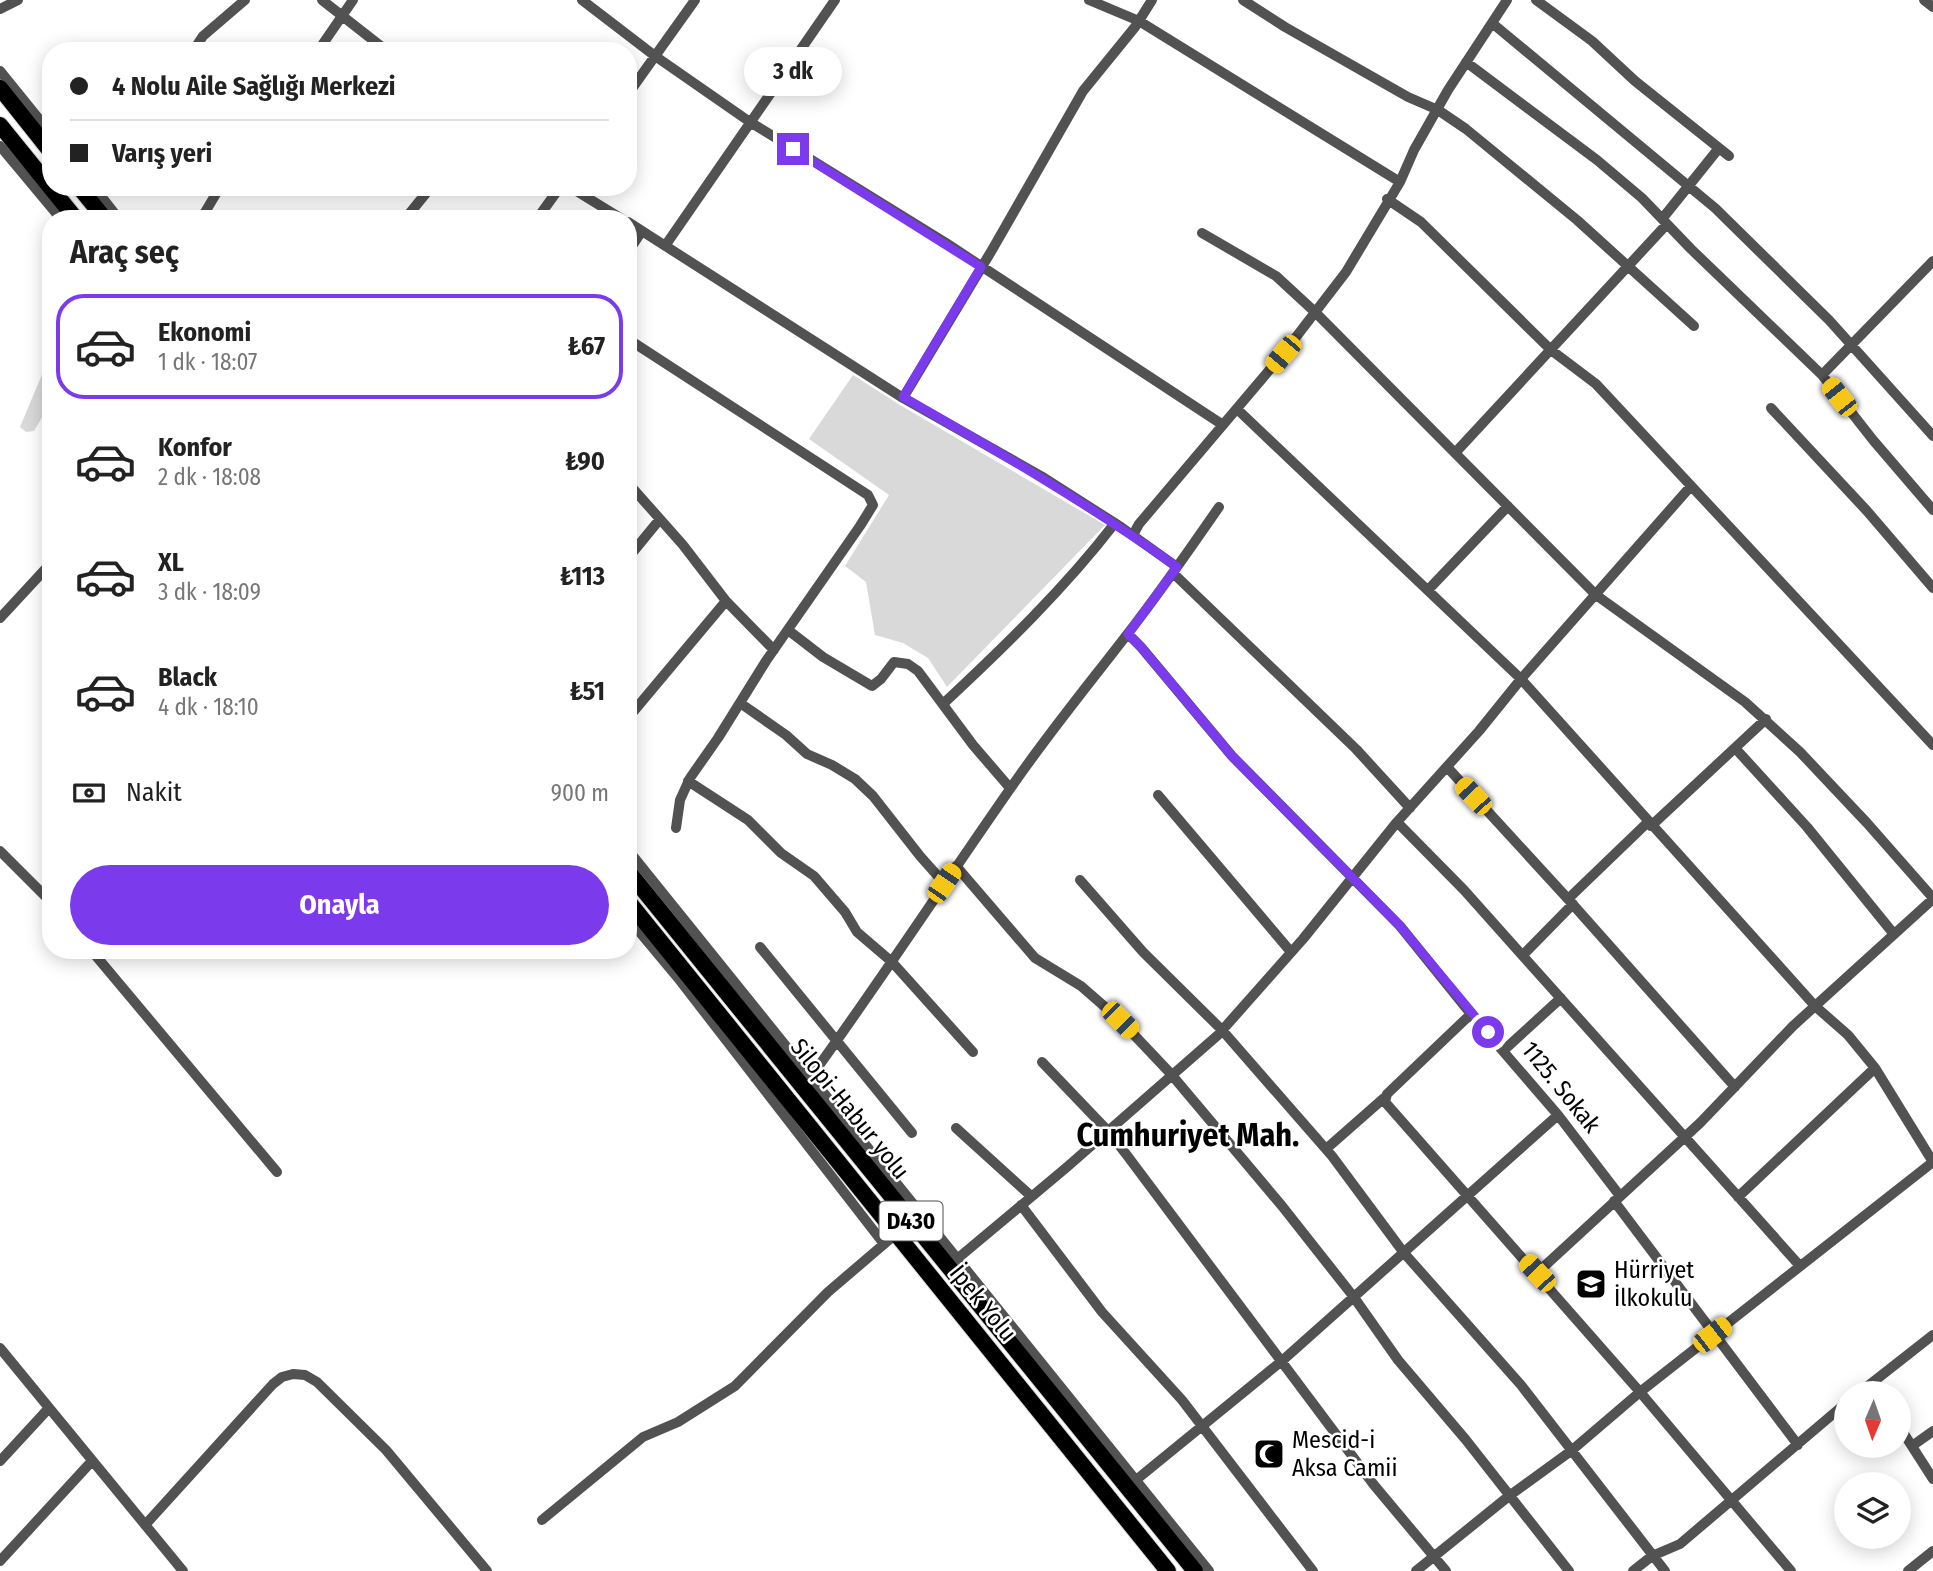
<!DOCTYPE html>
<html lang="tr">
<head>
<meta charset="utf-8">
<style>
  body { margin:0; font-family:"Fira Sans Condensed",sans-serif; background:#f6f6f6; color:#222; height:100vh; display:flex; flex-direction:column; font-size:26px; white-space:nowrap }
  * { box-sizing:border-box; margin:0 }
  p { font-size:23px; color:#767676 }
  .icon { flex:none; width:38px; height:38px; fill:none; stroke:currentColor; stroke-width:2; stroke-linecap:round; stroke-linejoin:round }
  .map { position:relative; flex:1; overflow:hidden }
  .drawer { position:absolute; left:42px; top:210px; width:595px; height:749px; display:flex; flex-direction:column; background:#fff; border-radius:28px; box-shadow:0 4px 18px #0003 }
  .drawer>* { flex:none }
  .hud { position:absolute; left:42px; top:42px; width:595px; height:154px; border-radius:28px; box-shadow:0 4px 18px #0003; display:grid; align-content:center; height:154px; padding:0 28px; background:#fff }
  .needle { width:46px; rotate:182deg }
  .fabs { position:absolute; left:1834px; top:1381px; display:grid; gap:14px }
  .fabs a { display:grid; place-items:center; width:77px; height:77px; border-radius:50%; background:#fff; box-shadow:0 4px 18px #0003; font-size:35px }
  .end { position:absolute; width:32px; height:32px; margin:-16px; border:9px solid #7c3aed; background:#fff; box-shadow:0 0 0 4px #fff }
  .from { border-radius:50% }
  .bubble { position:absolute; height:49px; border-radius:24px; background:#fff; box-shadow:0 4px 18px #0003; font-size:23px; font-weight:700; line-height:49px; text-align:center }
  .car { position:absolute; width:21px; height:42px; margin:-21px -10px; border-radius:9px; box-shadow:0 0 5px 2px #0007; background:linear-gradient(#f5c518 24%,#345 0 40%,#f5c518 0 76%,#345 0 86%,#f5c518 0) }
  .hud b { display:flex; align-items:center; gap:24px; height:66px; font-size:26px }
  .hud b+b { border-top:2px solid #e0e0e0 }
  .hud i { width:18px; height:18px; background:#222 }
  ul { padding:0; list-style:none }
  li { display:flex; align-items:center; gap:21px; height:105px; margin:0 14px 10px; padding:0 14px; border:4px solid transparent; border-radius:28px }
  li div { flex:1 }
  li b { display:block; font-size:26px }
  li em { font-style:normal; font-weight:700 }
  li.current { border-color:#7c3aed }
  li>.icon { width:63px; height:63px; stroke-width:1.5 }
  h2 { padding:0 28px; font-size:32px; line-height:84px }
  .pay { display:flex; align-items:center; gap:18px; height:77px; padding:0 28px; font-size:26px }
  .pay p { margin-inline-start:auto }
  .button { display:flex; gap:14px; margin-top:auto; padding:14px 28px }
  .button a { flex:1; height:80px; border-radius:42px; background:#7c3aed; color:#fff; font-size:28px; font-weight:700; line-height:80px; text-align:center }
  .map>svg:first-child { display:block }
  .green { fill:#d9d9d9 }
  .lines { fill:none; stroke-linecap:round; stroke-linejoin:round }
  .highway-casing { stroke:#dbdbdb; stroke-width:18 }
  .minor { stroke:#525252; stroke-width:10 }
  .highway { stroke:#000; stroke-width:16 }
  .route { stroke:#7c3aed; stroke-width:9 }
  .labels { text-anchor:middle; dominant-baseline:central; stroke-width:5; stroke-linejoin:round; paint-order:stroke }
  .shield { fill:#fff; stroke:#4c4c4c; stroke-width:2 }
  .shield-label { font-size:23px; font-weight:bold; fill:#000 }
  .street-label { font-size:24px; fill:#000; stroke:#fff }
  .poi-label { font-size:24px; fill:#000; stroke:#fff; text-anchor:start }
  .district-label { font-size:32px; font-weight:bold; fill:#000; stroke:#fff }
</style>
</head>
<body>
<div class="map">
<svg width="1933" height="1571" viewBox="0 0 1933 1571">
  <rect width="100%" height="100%" fill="#fff"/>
  <!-- green -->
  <path class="green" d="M51,353V402L34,431L26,432L20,427Z
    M853,375L900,405L1105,525L947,687L928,658L903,643L875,635L866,582L845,566L889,495L809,439Z"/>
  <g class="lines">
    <!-- highway casing -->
    <g class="highway-casing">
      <path id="highway" d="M0,88L51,152
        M0,125L76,219
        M79,187L105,219
        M628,871L1195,1571
        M628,901L1168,1571"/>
    </g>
    <!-- minor -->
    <path class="minor" d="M322,0L387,51
      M582,0L655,56L750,122L946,243L1223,425
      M1089,0L1139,21L1400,182
      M1243,0L1285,27L1408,97L1438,110L1466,129L1577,220L1694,326
      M1536,0L1592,41L1635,81L1729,156
      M1924,0L1933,7
      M0,9L18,0
      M1492,23L1715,208L1829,320L1933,436
      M193,51L203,36L245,0
      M318,51L353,0
      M1466,62L1597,160L1642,198L1691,249L1822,375L1873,440L1933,510
      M0,71L51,134
      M628,94L695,0
      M0,146L61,219
      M94,187L119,219
      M570,187L622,219
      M1387,199L1421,222L1551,350L1596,384L1933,745
      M201,219L220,187
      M405,219L431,187
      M537,219L560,187
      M1662,219L1719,148
      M628,222L903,398L1041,476L1121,527L1177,567
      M1202,233L1276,276L1315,312L1596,595L1745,702L1800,752L1867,823L1933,898
      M665,246L835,0
      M628,252L642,231
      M628,339L868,495L873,505L860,526L766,661L718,738L690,778L680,800L676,828
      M1822,375L1933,261
      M903,398L992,250L1083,91L1135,27L1152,0
      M1771,408L1867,511L1933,588
      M1237,409L1521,679L1815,1006L1848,1035L1875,1068L1933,1162
      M1455,453L1667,224
      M628,483L683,545L726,601L774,650
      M1133,535L1139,524L1283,354L1346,272L1400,182L1414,150L1448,90L1507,0
      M628,558L660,519
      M1173,573L1356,749L1410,808
      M1428,590L1508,506
      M0,618L51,563
      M788,630L823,657L872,686L881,679L894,662L908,664L918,671L973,745L1010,788
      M1128,634L1141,647L1232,756L1400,926L1471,1014L1558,1115L1620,1196
      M740,703L786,735L807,754L832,765L855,779L873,796L920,856L944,883
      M944,703C1004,647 1064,589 1115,523
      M628,718L726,601
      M1735,748L1807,827L1893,933
      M1447,767L1568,899L1735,1087
      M688,781L748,820L781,853L814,876L845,912L857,932L892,962L973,1052
      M1158,795L1291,952
      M1397,822L1464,890L1800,1266
      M1651,826L1766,719
      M628,850L1209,1571
      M0,851L51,902
      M956,866L1035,958L1081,986L1120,1020L1171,1074L1282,1206L1353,1296L1398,1360L1466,1440L1569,1571
      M1080,880L1143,952L1222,1030L1332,1156L1404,1253L1521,1385L1665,1571
      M1568,899L1648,822
      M628,918L678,978L884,1244
      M760,947L912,1133
      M91,950L277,1172
      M1523,955L1573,904
      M1471,1014L1387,1094L1385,1102L1640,1392L1791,1571
      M1504,1050L1561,998
      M1042,1062L1108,1131L1126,1154L1374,1485L1446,1571
      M810,1078C879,983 943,885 1010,789C1047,735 1089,684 1129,632C1161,591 1190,549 1219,507
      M956,1128L1031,1196
      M1326,1149L1384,1098
      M1738,1197L1875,1068
      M1614,1201L1798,1445
      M1021,1205L1102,1312L1182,1400L1313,1571
      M957,1259L1067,1167L1218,1035L1303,939L1397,822L1479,731L1521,679L1691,486
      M1537,1273L1700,1123L1793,1026L1933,899
      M0,1348L183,1571
      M1859,1393L1933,1335
      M1899,1426L1933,1479
      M1912,1446L1933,1431
      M0,1461L49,1408
      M1136,1480L1283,1360L1558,1115
      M542,1520L643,1437L678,1422L735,1386L828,1292L897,1233
      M145,1525L273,1384L282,1377L293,1374L305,1375L317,1382L386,1450L487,1571
      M0,1561L92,1461
      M1416,1571L1509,1496L1571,1451L1640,1392L1933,1162
      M1633,1571L1652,1556L1680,1544L1846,1403
      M1908,1571L1933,1551"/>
    <!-- highway -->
    <use href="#highway" class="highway"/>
  </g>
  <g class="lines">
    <!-- route -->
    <path class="route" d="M793,149L981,267L903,397C997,451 1089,504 1177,567L1128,634L1141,647L1232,756L1400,926L1488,1032"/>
  </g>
  <!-- icons -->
  <defs>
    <g id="school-square" transform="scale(1.575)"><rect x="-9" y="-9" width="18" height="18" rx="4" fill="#000" stroke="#fff"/><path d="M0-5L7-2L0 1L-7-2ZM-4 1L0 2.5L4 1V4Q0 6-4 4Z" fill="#fff"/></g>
    <g id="mosque-square" transform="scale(1.575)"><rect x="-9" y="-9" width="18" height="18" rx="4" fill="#000" stroke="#fff"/><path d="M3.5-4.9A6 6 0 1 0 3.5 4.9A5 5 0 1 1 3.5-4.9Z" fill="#fff"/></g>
  </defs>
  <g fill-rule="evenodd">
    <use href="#school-square" x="1591" y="1284"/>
    <use href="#mosque-square" x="1269" y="1454"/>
  </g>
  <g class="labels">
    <!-- shield labels -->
    <rect class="shield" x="879.5" y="1201.5" width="63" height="39" rx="5"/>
    <g class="shield-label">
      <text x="911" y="1221">D430</text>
    </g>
    <!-- street labels -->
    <g class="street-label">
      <text transform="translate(1561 1087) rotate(51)">1125. Sokak</text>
      <text transform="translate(850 1109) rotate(51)">Silopi-Habur yolu</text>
      <text transform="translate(983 1303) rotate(51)">İpek Yolu</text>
    </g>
    <!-- poi labels -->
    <g class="poi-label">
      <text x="1614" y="1270">Hürriyet<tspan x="1614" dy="28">İlkokulu</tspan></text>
      <text x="1292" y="1440">Mescid-i<tspan x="1292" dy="28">Aksa Camii</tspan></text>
    </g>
    <!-- district labels -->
    <g class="district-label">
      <text x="1188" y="1135">Cumhuriyet Mah.</text>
    </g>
  </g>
</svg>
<div class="fabs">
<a><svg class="needle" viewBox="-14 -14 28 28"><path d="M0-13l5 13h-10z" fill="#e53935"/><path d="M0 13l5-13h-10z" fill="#767676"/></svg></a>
<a><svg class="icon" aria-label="layers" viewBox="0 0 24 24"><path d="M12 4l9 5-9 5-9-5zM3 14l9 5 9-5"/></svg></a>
</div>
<i class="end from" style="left:1488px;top:1032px"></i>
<i class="end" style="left:793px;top:149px"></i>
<div class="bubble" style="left:744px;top:47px;width:98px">3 dk</div>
<i class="car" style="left:1283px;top:354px;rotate:220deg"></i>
<i class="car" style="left:1839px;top:397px;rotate:322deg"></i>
<i class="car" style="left:1473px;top:796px;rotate:317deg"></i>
<i class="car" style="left:944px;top:883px;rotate:34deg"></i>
<i class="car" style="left:1120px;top:1020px;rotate:135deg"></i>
<i class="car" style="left:1537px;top:1273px;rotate:317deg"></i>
<i class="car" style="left:1712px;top:1335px;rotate:52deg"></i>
<div class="hud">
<b><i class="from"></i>4 Nolu Aile Sağlığı Merkezi</b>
<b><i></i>Varış yeri</b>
</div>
<section class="drawer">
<h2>Araç seç</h2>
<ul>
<li class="current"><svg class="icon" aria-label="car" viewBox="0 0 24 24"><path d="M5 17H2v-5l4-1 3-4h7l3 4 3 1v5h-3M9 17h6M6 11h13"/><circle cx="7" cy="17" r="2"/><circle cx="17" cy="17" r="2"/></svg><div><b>Ekonomi</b><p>1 dk · 18:07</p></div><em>₺67</em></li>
<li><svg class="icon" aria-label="car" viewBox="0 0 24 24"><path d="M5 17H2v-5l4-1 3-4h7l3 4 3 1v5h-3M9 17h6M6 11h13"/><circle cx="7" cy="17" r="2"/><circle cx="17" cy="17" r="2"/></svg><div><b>Konfor</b><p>2 dk · 18:08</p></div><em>₺90</em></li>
<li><svg class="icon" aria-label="car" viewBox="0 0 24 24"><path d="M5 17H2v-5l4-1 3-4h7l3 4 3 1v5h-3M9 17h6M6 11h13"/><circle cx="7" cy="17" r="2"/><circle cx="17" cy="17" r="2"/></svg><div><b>XL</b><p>3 dk · 18:09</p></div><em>₺113</em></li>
<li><svg class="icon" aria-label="car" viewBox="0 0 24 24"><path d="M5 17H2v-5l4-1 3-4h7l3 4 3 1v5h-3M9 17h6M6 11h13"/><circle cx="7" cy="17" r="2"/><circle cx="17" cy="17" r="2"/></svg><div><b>Black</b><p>4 dk · 18:10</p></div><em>₺51</em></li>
</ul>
<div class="pay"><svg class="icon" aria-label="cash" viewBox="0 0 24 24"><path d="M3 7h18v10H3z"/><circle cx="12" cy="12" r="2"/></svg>Nakit<p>900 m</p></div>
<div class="button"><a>Onayla</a></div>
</section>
</div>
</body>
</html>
